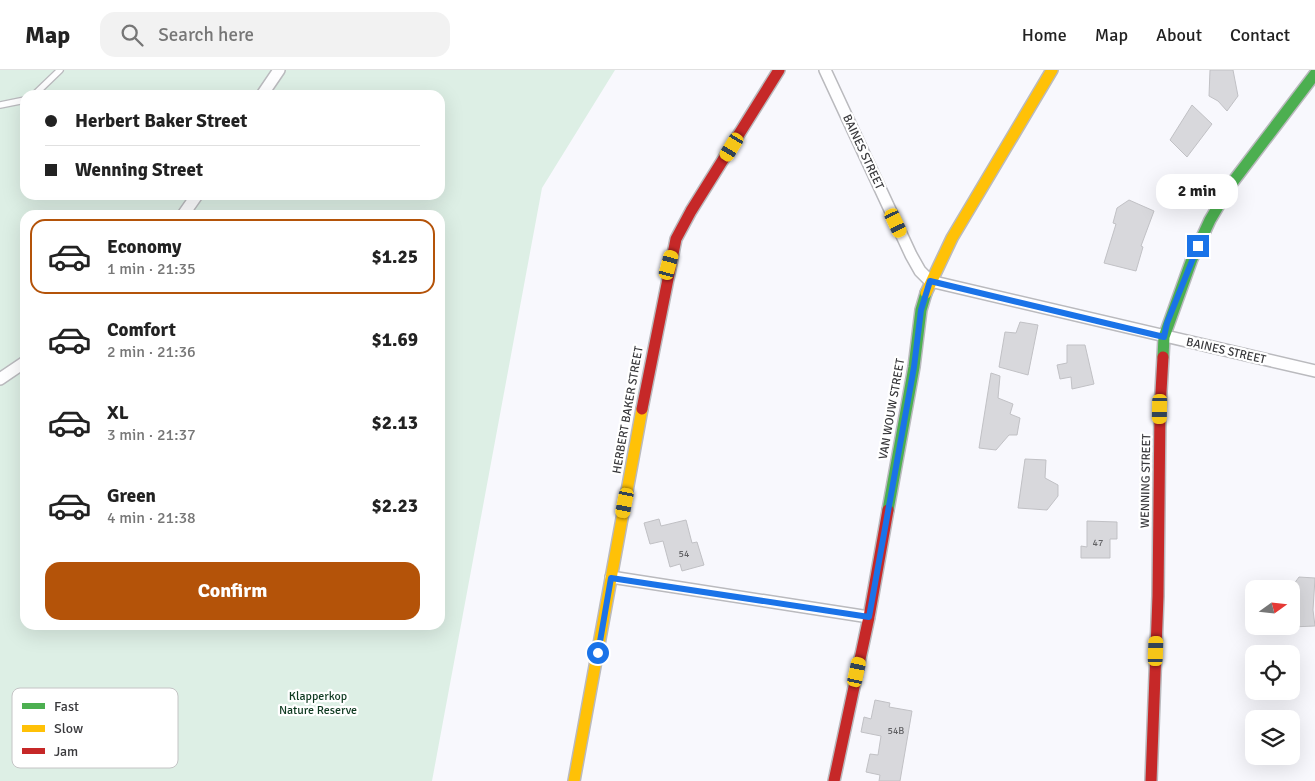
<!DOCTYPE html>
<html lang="en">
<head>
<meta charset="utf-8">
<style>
  body { margin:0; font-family:Signika,sans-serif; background:#f2f2f2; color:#222; height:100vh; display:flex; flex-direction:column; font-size:19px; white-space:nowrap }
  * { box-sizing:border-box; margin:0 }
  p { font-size:16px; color:#767676 }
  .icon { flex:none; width:28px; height:28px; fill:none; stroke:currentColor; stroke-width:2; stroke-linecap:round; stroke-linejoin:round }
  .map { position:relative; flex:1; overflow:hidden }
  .side { position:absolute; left:20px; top:140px; width:425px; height:420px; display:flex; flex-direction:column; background:#fff; border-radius:15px; box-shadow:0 5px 20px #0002 }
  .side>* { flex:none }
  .top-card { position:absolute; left:20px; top:20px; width:425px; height:110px; border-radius:15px; box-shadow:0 5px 20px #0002; display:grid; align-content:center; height:110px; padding:0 25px; background:#fff }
  .needle { width:32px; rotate:75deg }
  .tools { position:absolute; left:1245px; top:510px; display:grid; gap:10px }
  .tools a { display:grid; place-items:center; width:55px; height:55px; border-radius:10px; background:#fff; box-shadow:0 5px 20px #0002; font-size:25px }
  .end { position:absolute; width:22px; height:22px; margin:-11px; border:6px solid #1a73e8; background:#fff; box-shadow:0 0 0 2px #fff }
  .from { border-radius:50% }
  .bubble { position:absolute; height:35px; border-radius:15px; background:#fff; box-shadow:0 5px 20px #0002; font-size:16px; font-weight:800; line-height:35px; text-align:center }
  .car { position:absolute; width:15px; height:30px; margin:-15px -8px; border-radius:6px; box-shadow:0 0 4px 1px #0007; background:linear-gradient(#f5c518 24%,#345 0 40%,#f5c518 0 76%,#345 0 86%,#f5c518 0) }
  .top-card b { display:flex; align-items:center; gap:18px; height:48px; font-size:19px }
  .top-card b+b { border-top:1px solid #e0e0e0 }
  .top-card i { width:12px; height:12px; background:#222 }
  ul { padding:9px 0 0; list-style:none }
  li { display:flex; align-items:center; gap:15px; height:75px; margin:0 10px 8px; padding:0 15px; border:2px solid transparent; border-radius:15px }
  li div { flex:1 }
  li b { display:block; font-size:19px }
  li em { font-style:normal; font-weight:800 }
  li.on { border-color:#b45309 }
  li>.icon { width:45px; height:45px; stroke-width:1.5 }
  .button { display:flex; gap:10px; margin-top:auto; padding:10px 25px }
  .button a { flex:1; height:58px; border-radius:15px; background:#b45309; color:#fff; font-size:20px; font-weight:800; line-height:58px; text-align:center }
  header { display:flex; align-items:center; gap:30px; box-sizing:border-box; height:70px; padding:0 25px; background:#fff; border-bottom:1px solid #e0e0e0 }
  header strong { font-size:24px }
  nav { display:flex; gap:28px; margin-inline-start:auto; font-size:18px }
  .search { width:350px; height:45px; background:#f2f2f2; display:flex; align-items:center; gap:12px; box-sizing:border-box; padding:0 18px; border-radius:15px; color:#767676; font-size:19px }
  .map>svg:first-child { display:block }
  .green { fill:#ddefe5; fill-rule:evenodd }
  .building { fill:#d8d8dc; stroke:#c1c1c5 }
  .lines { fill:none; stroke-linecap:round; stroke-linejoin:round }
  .lane-casing { stroke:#bababe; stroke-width:8 }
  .street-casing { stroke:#bababe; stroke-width:14 }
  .fast-casing { stroke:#bababe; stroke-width:14 }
  .slow-casing { stroke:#bababe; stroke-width:14 }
  .jam-casing { stroke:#bababe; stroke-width:14 }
  .lane { stroke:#fefeff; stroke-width:5.5 }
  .street { stroke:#fefeff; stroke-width:11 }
  .fast { stroke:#4caf50; stroke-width:11 }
  .slow { stroke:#ffc107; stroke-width:11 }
  .jam { stroke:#c62828; stroke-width:11 }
  .route { stroke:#1a73e8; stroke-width:6 }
  .labels { text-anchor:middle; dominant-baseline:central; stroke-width:4.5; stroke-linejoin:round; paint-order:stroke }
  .number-label { font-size:10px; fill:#626265 }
  .street-label { font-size:12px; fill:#3a3a3d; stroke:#fff }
  .park-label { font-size:12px; fill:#0e3920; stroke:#fff }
  .key { fill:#fff; stroke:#c4c4c5; stroke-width:1 }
  .key-label { font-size:14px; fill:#3a3a3d }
</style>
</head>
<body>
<header>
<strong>Map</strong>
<div class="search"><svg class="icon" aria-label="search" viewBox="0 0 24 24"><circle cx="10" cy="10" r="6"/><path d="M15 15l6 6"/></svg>Search here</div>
<nav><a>Home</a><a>Map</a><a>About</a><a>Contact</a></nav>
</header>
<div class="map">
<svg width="1315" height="711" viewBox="0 0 1315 711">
  <rect width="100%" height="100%" fill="#f8f8fd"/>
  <!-- green -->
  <path class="green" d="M0,0H615L542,118L432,711H0ZM25,25H440V125H25ZM25,145H440V555H25Z"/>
  <!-- building -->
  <path class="building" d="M1210,0H1233L1238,26L1227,41L1218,31L1209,26Z
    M1192,35L1212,54L1187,87L1170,70Z
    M1129,130L1154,141L1141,176L1143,177L1136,201L1104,193L1116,154L1113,153L1117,138Z
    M1020,252L1038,255L1028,305L999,297L1005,262L1016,263Z
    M1067,275H1085L1094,314L1072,319L1071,307L1060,309L1057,295L1067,293Z
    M991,303L1000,306L998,328L1013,334L1010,344L1020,348L1017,365H1009L996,380L979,378Z
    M1025,389L1046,390L1045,408L1058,415V426L1047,440L1018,438Z
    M659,449L661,456L686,450L692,473L697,472L704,495L682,501L680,494L670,497L663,471L650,474L644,453Z
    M1087,451L1117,452V469H1110V488H1081V476L1087,477Z
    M1299,507L1315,508L1313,540L1315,556L1291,557V518Z
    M875,630L890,633L889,637L912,641L900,711H879L880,705L866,702L870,684L878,685L881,666L861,662L864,647L871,649Z"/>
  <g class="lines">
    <!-- lane casing -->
    <g class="lane-casing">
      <path id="lane" d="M34,25L60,0
        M0,35L25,30"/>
    </g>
    <!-- street casing -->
    <g class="street-casing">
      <path id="street" d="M825,0L911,185L920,201L930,211L1315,301
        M262,25L279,0
        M183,145L197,125
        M0,309L25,292
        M611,507L869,547"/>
    </g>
    <!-- fast casing -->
    <g class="fast-casing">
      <path id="fast" d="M1163,287L1164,267L1192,189L1210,150L1232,113L1315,4
        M888,440L914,297L921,240L926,223"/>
    </g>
    <!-- slow casing -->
    <g class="slow-casing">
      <path id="slow" d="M926,223L952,168L1052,0
        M574,711L642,339"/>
    </g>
    <!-- jam casing -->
    <g class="jam-casing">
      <path id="jam" d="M642,339L676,169L691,141L779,0
        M834,711L869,547L888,440
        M1151,711L1158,526L1160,339L1163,287"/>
    </g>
    <!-- lane -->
    <use href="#lane" class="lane"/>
    <!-- street -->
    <use href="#street" class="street"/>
    <!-- fast -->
    <use href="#fast" class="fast"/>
    <!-- slow -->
    <use href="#slow" class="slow"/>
    <!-- jam -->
    <use href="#jam" class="jam"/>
  </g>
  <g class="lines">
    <!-- route -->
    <path class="route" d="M598,583L611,508L869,547L914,297L921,240L930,211L1164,267L1167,253L1198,176"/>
  </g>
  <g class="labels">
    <!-- number labels -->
    <g class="number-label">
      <text x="1098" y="473">47</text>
      <text x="684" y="484">54</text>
      <text x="896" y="661">54B</text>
    </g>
    <!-- street labels -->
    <g class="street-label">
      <text transform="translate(863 82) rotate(65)">BAINES STREET</text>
      <text transform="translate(1226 281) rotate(13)">BAINES STREET</text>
      <text transform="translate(892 339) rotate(-80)">VAN WOUW STREET</text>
      <text transform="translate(628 340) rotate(-80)">HERBERT BAKER STREET</text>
      <text transform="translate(1146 411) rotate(-89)">WENNING STREET</text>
    </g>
    <!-- park labels -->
    <g class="park-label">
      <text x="318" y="626">Klapperkop<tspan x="318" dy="14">Nature Reserve</tspan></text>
    </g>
  </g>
  <!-- legend -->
  <rect x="12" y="618" width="166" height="80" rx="8" class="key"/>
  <rect x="22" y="633" width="23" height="6" fill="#4caf50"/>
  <rect x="22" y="655" width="23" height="7" fill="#ffc107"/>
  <rect x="22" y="678" width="23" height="6" fill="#c62828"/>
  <g class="key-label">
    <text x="54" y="641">Fast</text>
    <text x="54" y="663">Slow</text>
    <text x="54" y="686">Jam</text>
  </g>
</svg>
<div class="tools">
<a><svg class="needle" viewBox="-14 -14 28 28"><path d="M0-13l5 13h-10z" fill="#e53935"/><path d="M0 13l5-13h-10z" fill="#767676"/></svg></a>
<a><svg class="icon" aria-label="locate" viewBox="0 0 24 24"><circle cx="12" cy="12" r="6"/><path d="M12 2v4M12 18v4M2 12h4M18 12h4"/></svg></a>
<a><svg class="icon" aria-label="layers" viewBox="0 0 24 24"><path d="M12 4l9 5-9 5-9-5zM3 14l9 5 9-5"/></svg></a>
</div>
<i class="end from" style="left:598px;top:583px"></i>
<i class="end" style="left:1198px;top:176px"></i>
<div class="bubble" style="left:1156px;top:104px;width:82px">2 min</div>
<i class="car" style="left:732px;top:77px;rotate:211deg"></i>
<i class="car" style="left:896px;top:153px;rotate:155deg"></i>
<i class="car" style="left:669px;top:195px;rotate:15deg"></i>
<i class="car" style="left:1160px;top:339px;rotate:181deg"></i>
<i class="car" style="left:625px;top:433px;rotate:191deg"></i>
<i class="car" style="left:1156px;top:581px;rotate:2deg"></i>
<i class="car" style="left:857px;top:602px;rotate:12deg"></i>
<div class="top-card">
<b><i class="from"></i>Herbert Baker Street</b>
<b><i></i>Wenning Street</b>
</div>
<section class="side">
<ul>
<li class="on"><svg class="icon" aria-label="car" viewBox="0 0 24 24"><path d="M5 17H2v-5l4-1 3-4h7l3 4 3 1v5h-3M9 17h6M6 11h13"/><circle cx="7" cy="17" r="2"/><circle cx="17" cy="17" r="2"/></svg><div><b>Economy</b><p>1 min · 21:35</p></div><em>$1.25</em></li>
<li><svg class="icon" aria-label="car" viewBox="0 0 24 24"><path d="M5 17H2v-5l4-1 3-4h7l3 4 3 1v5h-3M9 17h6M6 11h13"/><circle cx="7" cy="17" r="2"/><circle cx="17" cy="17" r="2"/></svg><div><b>Comfort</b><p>2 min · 21:36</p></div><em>$1.69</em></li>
<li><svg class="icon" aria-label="car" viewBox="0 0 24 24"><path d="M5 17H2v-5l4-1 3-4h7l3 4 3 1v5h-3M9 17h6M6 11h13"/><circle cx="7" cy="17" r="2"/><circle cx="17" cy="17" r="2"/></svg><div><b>XL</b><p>3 min · 21:37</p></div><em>$2.13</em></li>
<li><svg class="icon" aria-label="car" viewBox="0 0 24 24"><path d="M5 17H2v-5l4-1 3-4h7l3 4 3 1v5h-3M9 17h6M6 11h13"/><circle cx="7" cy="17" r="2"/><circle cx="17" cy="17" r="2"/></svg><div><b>Green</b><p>4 min · 21:38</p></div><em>$2.23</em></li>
</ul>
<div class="button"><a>Confirm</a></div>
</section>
</div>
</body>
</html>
